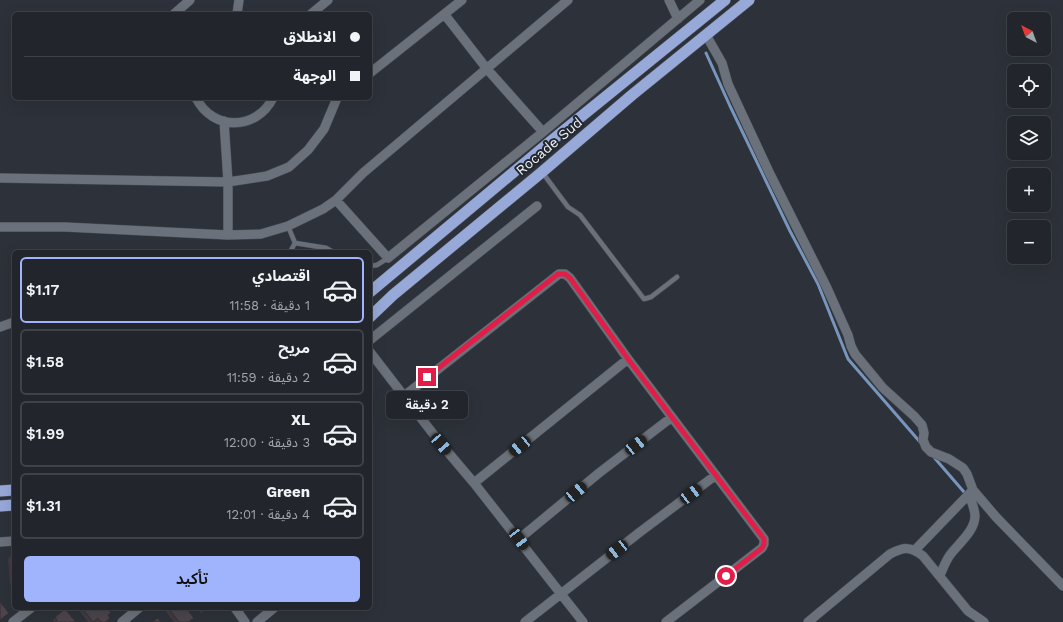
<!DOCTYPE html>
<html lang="ar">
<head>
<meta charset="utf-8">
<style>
  body { margin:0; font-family:"Work Sans","Noto Sans Arabic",sans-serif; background:#2a2e34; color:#f1f3f6; direction:rtl; height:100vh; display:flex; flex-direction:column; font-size:15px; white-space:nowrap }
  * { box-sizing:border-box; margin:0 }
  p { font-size:13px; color:#a2a5a9 }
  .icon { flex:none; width:22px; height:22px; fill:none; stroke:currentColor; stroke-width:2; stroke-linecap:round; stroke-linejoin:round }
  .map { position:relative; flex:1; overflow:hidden; direction:ltr }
  .side { position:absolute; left:12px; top:250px; width:360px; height:360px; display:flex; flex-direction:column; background:#22262c; border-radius:6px; box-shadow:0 4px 16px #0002,0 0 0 1px #3f4348; direction:rtl }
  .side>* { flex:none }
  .guide { position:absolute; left:12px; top:12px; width:360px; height:88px; border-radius:6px; box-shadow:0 4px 16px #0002,0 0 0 1px #3f4348; direction:rtl; display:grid; align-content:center; height:88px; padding:0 12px; background:#22262c }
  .needle { width:26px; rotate:319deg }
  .controls { position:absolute; left:1007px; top:12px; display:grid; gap:8px }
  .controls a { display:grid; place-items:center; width:44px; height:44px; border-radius:6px; background:#22262c; box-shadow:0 4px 16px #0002,0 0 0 1px #3f4348; font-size:20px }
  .end { position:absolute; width:18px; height:18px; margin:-9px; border:5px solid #e11d48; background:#fff; box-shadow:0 0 0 2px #fff }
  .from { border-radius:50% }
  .bubble { position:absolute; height:28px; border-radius:6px; background:#22262c; box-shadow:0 4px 16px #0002,0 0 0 1px #3f4348; font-size:13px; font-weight:600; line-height:28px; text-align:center; direction:rtl }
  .car { position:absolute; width:12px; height:24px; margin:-12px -6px; border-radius:5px; box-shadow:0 0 3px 1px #0007; background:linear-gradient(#222 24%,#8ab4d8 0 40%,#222 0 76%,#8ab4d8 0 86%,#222 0) }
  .guide b { display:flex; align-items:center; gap:14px; height:38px; font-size:15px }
  .guide b+b { border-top:1px solid #3f4348 }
  .guide i { width:10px; height:10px; background:#f1f3f6 }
  ul { padding:7px 0 0; list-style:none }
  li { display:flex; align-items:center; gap:12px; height:66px; margin:0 8px 6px; padding:0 4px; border:2px solid #3f4348; border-radius:6px }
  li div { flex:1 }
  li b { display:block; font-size:15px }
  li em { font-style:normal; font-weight:600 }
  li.on { border-color:#a0b3fd }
  li>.icon { width:36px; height:36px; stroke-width:1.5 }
  .action { display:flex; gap:8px; margin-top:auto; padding:8px 12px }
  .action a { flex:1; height:46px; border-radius:6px; background:#a0b3fd; color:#111; font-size:16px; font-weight:600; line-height:46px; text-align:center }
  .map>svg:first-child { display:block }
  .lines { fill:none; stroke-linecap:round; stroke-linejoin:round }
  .stream { stroke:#7896bd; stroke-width:3 }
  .service-casing { stroke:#4a4e55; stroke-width:5.5 }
  .minor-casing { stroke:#4a4e55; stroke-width:10 }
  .trunk-casing { stroke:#4a4e55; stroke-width:12 }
  .service { stroke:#6b717a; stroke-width:4.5 }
  .minor { stroke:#6b717a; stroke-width:9 }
  .trunk { stroke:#97a9d9; stroke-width:11 }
  .wall { fill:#413b41 }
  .shaded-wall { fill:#353035 }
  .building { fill:#4c454c; stroke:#353035 }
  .route { stroke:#e11d48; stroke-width:5 }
  .labels { text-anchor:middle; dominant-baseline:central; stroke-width:4; stroke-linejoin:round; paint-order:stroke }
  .street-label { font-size:14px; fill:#f1f4f9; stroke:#232830 }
</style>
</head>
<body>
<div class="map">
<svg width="1063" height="622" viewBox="0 0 1063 622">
  <rect width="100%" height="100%" fill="#2d323a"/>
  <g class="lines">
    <!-- stream -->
    <path class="stream" d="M706,53L730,106L790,231L818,284L848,359L920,442
      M932,455L964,492"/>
    <!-- service casing -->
    <g class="service-casing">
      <path id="service" d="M542,172L568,207L580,215L644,299L651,297L677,277
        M288,226L295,243L290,252
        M295,243L326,248L333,252
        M370,266L377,265L388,258"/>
    </g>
    <!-- minor casing -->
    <g class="minor-casing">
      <path id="minor" d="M669,0L678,19
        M174,14L190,0
        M237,14L239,0
        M311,14L328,0
        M445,15L487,69L543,132
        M706,35L722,63L728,84L769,172L827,288L848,335L851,346L855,354L883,388L914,416L922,425L924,433L923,440L926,447L931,452L949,459L963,468L967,474L973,490L996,517L1063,586
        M370,73L462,0
        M196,98C213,131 256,131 273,98
        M224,121L228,182V235
        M0,178L228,182L267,176L289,167L308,150L324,129L337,98
        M336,200L388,258L543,132L700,0
        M0,227H65L228,235L261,234L288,226L323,209L336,200L363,173L568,0
        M0,327L14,322
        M370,340L537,206
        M370,352L441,444L474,483L583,622
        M404,396L559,274H565L570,278L628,359L764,539V544L762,548L666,622
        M474,483L628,359
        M519,539L599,473L672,417
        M0,542L14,541
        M915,550L972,491
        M940,575C943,569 945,562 950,555C958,544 975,531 975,516C975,509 971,501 969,494
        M235,608L245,622
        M13,622L31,608
        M122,622L139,608
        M257,622L274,608
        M525,622L640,532L716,475
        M808,622L890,554C904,547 910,546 923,556L968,611L984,622"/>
    </g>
    <!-- trunk casing -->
    <g class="trunk-casing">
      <path id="trunk" d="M370,292L551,141L725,0
        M370,317L393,295L542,172L632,95L749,0
        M0,491L14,490
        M0,506L14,505"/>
    </g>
    <!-- service -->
    <use href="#service" class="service"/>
    <!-- minor -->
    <use href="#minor" class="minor"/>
    <!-- trunk -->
    <use href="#trunk" class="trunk"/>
  </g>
  <!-- wall -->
  <path class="wall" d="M11,554H14V580L10,584L8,559Z
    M14,591V601L10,595Z
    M77,608H107L109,616L110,618L107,622H96V621L95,622H88Z
    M197,608H207L201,613Z
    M169,609L194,618L190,622H174L166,612Z
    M55,617L76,622H54L53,621Z"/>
  <!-- shaded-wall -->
  <path class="shaded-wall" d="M9,613L7,616L0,622V620Z"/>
  <!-- building -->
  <path class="building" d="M11,554H14V579Z
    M0,602L9,613L0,620Z
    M82,608H107L111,613L108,615L110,618L105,622H101L98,618L93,622Z
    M170,608H186L194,618L188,622H179L169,609Z
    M65,609L76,622H55L57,620L55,617Z
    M158,618L161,622H152Z"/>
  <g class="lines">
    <!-- route -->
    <path class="route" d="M427,377L558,274H565L570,278L628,359L764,539V544L762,548L726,576"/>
  </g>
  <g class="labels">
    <!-- street labels -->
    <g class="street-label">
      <text transform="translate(549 146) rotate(-40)">Rocade Sud</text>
    </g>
  </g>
</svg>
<div class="controls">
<a><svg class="needle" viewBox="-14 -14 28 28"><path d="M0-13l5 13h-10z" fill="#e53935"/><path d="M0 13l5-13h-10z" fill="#a2a5a9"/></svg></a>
<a><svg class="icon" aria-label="locate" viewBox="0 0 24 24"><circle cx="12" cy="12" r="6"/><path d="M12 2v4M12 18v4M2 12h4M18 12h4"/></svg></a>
<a><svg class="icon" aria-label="layers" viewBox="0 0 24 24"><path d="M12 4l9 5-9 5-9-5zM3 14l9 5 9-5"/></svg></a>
<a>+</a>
<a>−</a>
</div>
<i class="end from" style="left:726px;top:576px"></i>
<i class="end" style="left:427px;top:377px"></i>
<div class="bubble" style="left:386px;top:391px;width:82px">2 دقيقة</div>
<i class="car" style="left:441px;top:444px;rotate:139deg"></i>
<i class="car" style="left:636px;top:445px;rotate:52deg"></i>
<i class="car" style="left:520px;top:446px;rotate:231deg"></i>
<i class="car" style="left:576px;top:492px;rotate:50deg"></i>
<i class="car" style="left:691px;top:494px;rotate:53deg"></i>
<i class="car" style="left:519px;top:539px;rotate:143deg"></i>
<i class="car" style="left:617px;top:550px;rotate:232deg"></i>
<div class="guide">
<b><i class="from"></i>الانطلاق</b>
<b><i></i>الوجهة</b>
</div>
<section class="side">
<ul>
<li class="on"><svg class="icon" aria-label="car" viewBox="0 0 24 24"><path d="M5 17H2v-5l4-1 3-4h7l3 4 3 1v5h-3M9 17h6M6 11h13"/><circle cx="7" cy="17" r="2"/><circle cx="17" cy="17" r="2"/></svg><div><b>اقتصادي</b><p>1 دقيقة · 11:58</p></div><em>$1.17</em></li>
<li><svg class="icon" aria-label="car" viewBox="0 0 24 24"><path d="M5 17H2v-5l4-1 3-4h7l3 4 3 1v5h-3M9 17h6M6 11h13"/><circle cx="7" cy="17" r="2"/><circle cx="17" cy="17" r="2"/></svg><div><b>مريح</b><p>2 دقيقة · 11:59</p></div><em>$1.58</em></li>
<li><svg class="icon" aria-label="car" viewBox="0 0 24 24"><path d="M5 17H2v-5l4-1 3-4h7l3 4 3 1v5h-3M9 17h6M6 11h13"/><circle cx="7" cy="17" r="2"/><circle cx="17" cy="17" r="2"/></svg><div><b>XL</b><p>3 دقيقة · 12:00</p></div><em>$1.99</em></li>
<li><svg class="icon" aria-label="car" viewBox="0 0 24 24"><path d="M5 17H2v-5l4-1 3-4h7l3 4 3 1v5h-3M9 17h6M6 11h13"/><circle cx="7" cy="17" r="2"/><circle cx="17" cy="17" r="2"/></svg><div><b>Green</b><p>4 دقيقة · 12:01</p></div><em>$1.31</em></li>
</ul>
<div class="action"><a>تأكيد</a></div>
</section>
</div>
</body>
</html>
